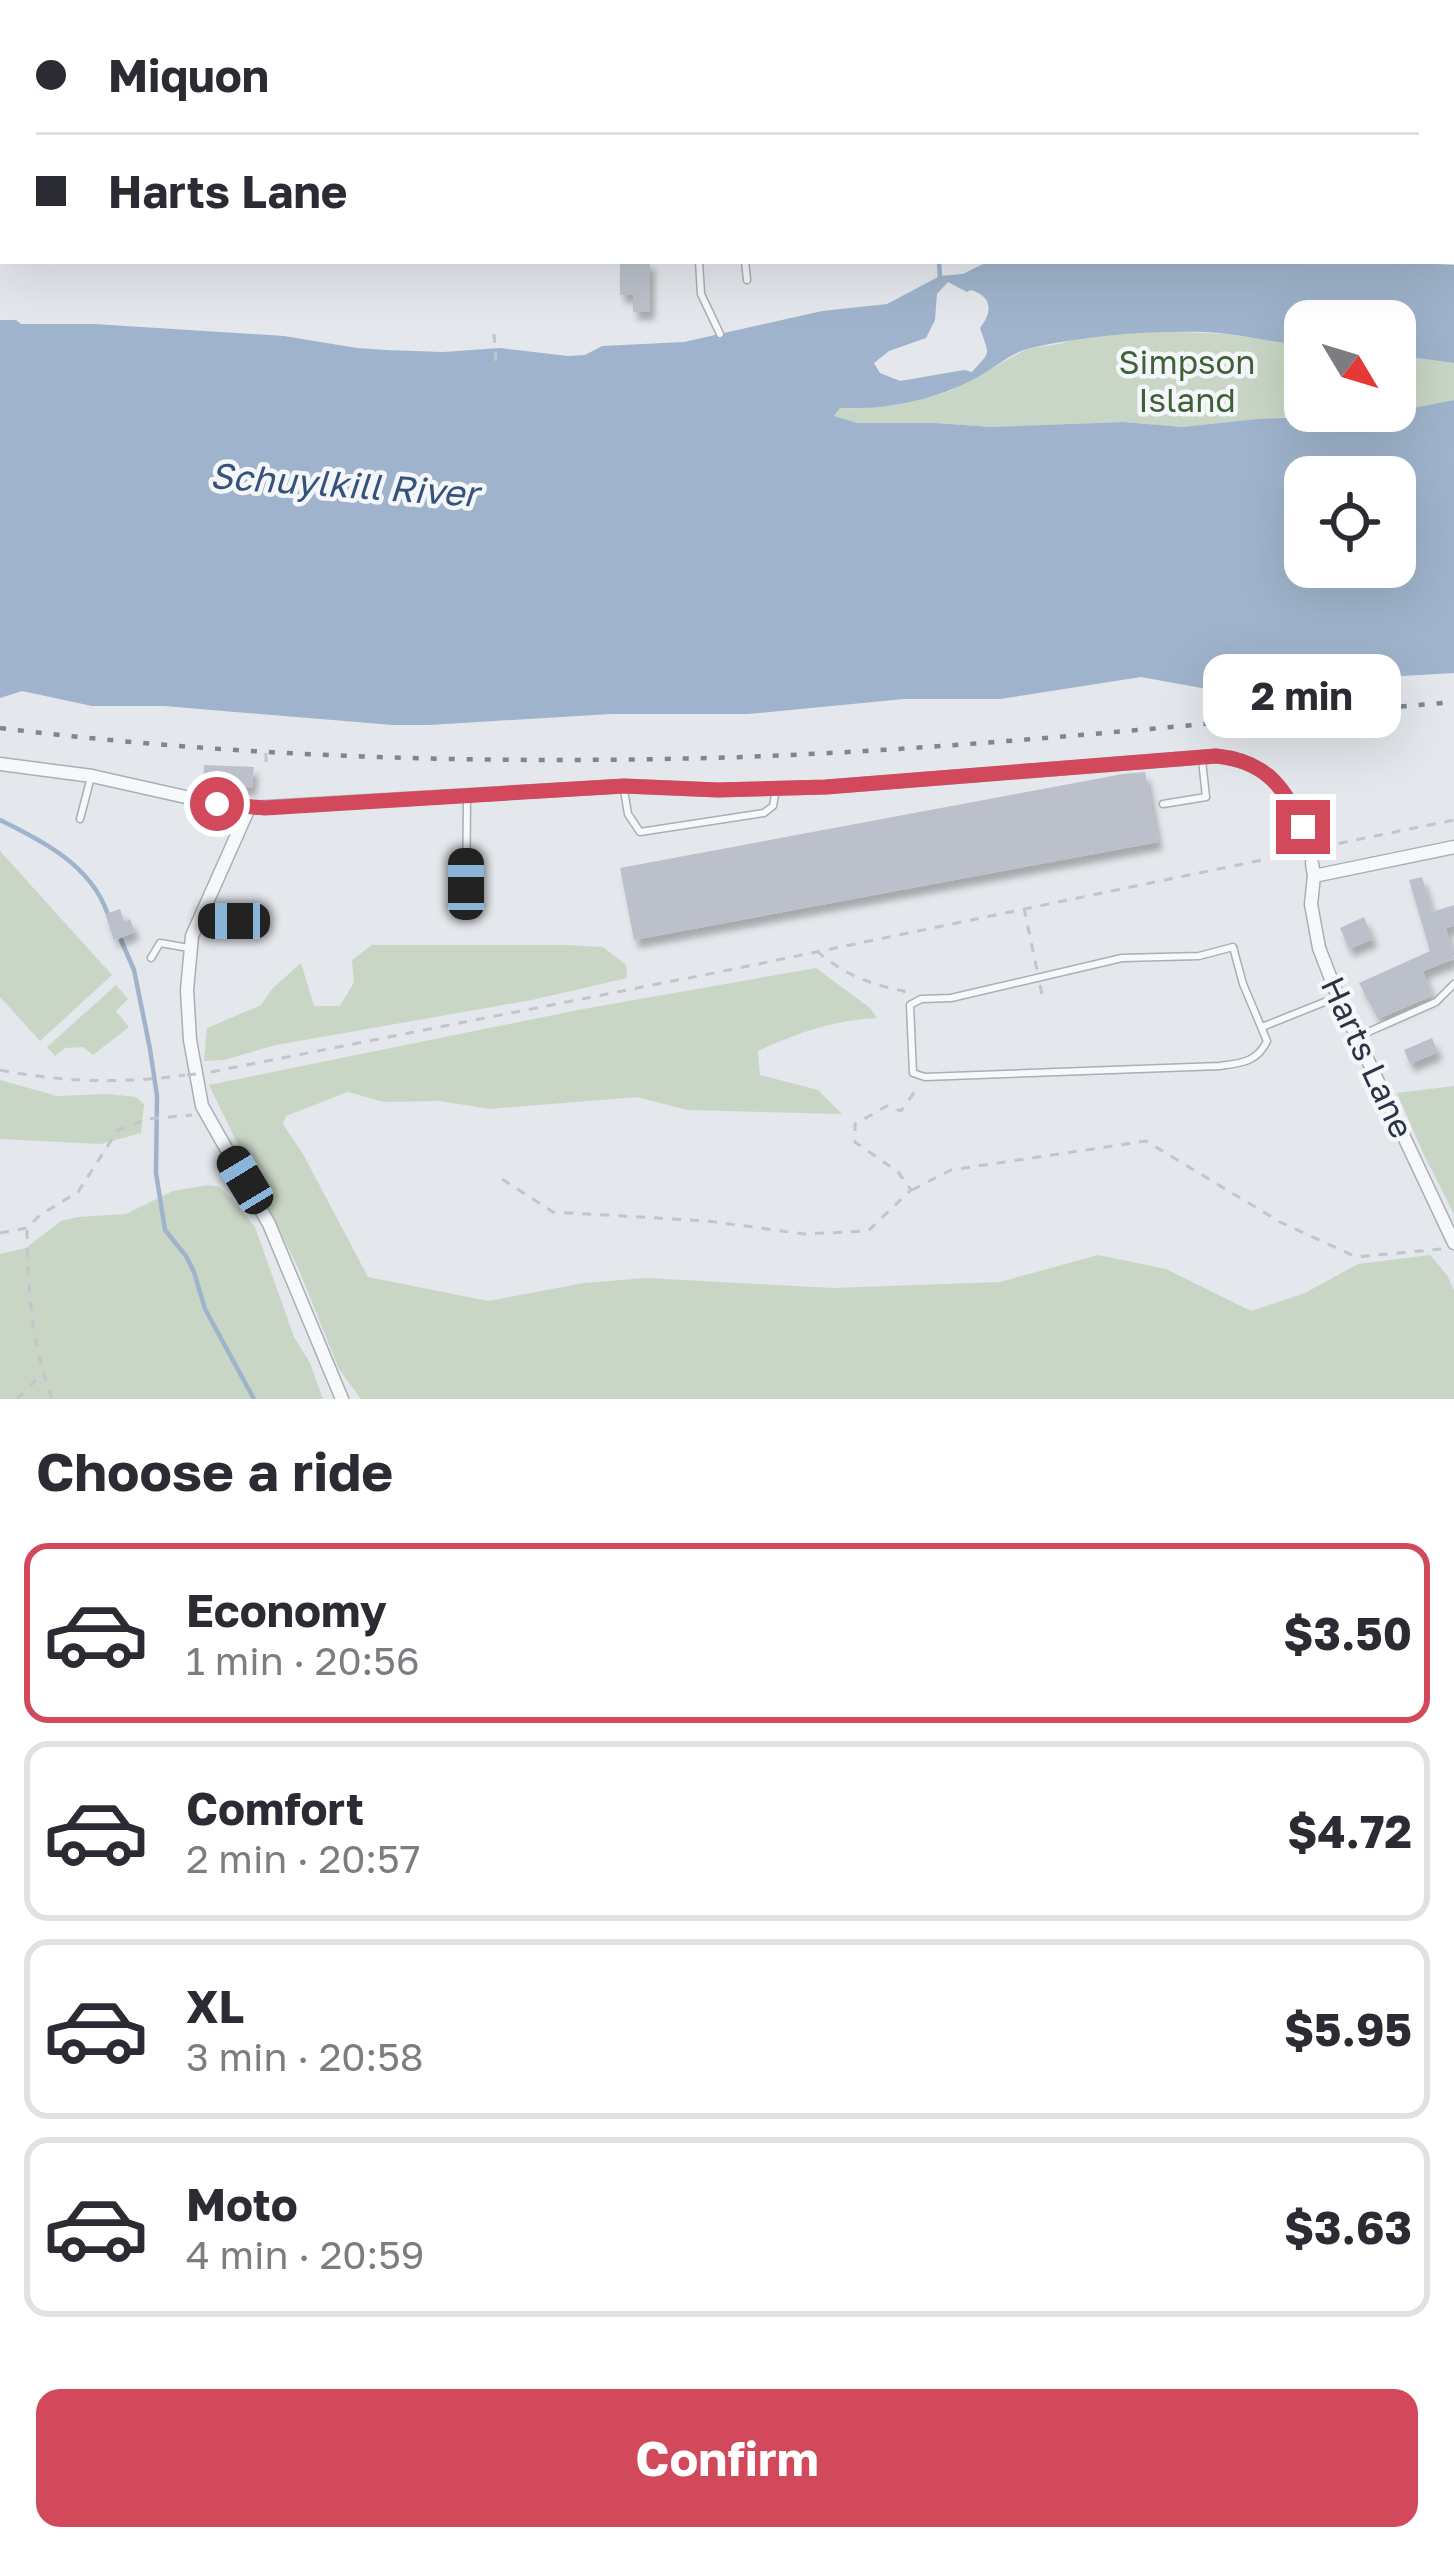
<!DOCTYPE html>
<html lang="en">
<head>
<meta charset="utf-8">
<style>
  body { margin:0; font-family:"Golos Text",sans-serif; background:#f2f2f3; color:#2b2b33; height:100vh; display:flex; flex-direction:column; font-size:45px; white-space:nowrap }
  * { box-sizing:border-box; margin:0 }
  p { font-size:39px; color:#7c7c81 }
  .icon { flex:none; width:66px; height:66px; fill:none; stroke:currentColor; stroke-width:2; stroke-linecap:round; stroke-linejoin:round }
  .map { position:relative; height:1399px; overflow:hidden }
  .panel { display:flex; flex-direction:column; background:#fff; flex:1 }
  .panel>* { flex:none }
  .top-card { position:absolute; left:0px; top:0px; width:1455px; height:264px; box-shadow:0 12px 48px #0002; display:grid; align-content:center; height:264px; padding:0 36px; background:#fff }
  .needle { width:78px; rotate:128deg }
  .buttons { position:absolute; left:1284px; top:300px; display:grid; gap:24px }
  .buttons a { display:grid; place-items:center; width:132px; height:132px; border-radius:24px; background:#fff; box-shadow:0 12px 48px #0002; font-size:60px }
  .end { position:absolute; width:54px; height:54px; margin:-27px; border:15px solid #d1495b; background:#fff; box-shadow:0 0 0 6px #fff }
  .from { border-radius:50% }
  .bubble { position:absolute; height:84px; border-radius:24px; background:#fff; box-shadow:0 12px 48px #0002; font-size:39px; font-weight:700; line-height:84px; text-align:center }
  .car { position:absolute; width:36px; height:72px; margin:-36px -18px; border-radius:15px; box-shadow:0 0 9px 3px #0007; background:linear-gradient(#222 24%,#8ab4d8 0 40%,#222 0 76%,#8ab4d8 0 86%,#222 0) }
  .top-card b { display:flex; align-items:center; gap:42px; height:114px; font-size:45px }
  .top-card b+b { border-top:3px solid #e1e1e2 }
  .top-card i { width:30px; height:30px; background:#2b2b33 }
  ul { padding:0; list-style:none }
  li { display:flex; align-items:center; gap:36px; height:180px; margin:0 24px 18px; padding:0 12px; border:6px solid #e1e1e2; border-radius:24px }
  li div { flex:1 }
  li b { display:block; font-size:45px }
  li em { font-style:normal; font-weight:700 }
  li.on { border-color:#d1495b }
  li>.icon { width:108px; height:108px; stroke-width:1.5 }
  h2 { padding:0 36px; font-size:54px; line-height:144px }
  .button { display:flex; gap:24px; margin-top:auto; padding:24px 36px }
  .button a { flex:1; height:138px; border-radius:24px; background:#d1495b; color:#fff; font-size:48px; font-weight:700; line-height:138px; text-align:center }
  .map>svg:first-child { display:block }
  .green { fill:#c9d6c5 }
  .water { fill:#9fb4cc; fill-rule:evenodd }
  .lines { fill:none; stroke-linecap:round; stroke-linejoin:round }
  .stream { stroke:#9fb4cc; stroke-width:4.5 }
  .building { fill:#bbc0ca; filter:url(#shadow) }
  .lane-casing { stroke:#a9aeb7; stroke-width:9 }
  .street-casing { stroke:#a9aeb7; stroke-width:15 }
  .secondary-casing { stroke:#a9aeb7; stroke-width:20 }
  .highway-casing { stroke:#8b94a3; stroke-width:24 }
  .path { stroke:#c2c5cb; stroke-width:3; stroke-dasharray:9 9; stroke-linecap:butt }
  .lane { stroke:#f7f8fa; stroke-width:6 }
  .street { stroke:#f7f8fa; stroke-width:12 }
  .secondary { stroke:#fff; stroke-width:16 }
  .highway { stroke:#fff; stroke-width:21 }
  .rail { stroke:#7d8696; stroke-width:4.5; stroke-dasharray:6 12; stroke-linecap:butt }
  .path-bridge { stroke:#c2c5cb; stroke-width:3; stroke-dasharray:9 9; stroke-linecap:butt }
  .route { stroke:#d1495b; stroke-width:15 }
  .labels { text-anchor:middle; dominant-baseline:central; stroke-width:9; stroke-linejoin:round; paint-order:stroke }
  .park-label { font-size:33px; fill:#3f6138; stroke:#f4f6f9 }
  .street-label { font-size:33px; fill:#2b3445; stroke:#f4f6f9 }
  .water-label { font-size:36px; font-style:italic; fill:#34527a; stroke:#f4f6f9 }
</style>
</head>
<body>
<div class="map">
<svg width="1454" height="1399" viewBox="0 0 1454 1399">
  <defs>
    <filter id="shadow"><feDropShadow dx="4.5" dy="8" stdDeviation="3" flood-color="#0004"/></filter>
  </defs>
  <rect width="100%" height="100%" fill="#e4e7ec"/>
  <!-- green -->
  <path class="green" d="M691,0H1454V13L1452,3H711Z
    M1157,331L1225,334L1305,345V411H1394L1256,419L1183,427L1123,422L992,427L935,423H857L833,417L840,408L856,409L922,399L950,391L1027,349L1059,344L1088,335Z
    M1395,355L1454,363V400L1395,411Z
    M0,851L112,975L40,1041L0,997Z
    M372,945H568L603,947L626,965L627,978L532,1000L276,1045L224,1060L204,1061L207,1028L261,1005L272,989L301,963L314,1006H340L354,982L352,960Z
    M816,968L870,1008L877,1018C834,1020 797,1033 758,1051L760,1075L818,1090L842,1114L687,1110L637,1097L490,1109L440,1101L384,1102L348,1092L286,1116L283,1124L303,1154L368,1277L488,1301L584,1283L646,1278L834,1288L1000,1282L1098,1255L1166,1269L1251,1311L1305,1293L1358,1264L1430,1255L1447,1275L1454,1290V1399H361L339,1369L299,1270L209,1085L583,1009Z
    M116,985L128,999L116,1011L129,1027L93,1055L83,1047L65,1048L55,1056L47,1047Z
    M0,1080L57,1096L109,1094L136,1097L144,1104L141,1133L101,1144L0,1139Z
    M1454,1086V1214L1424,1155L1397,1093Z
    M208,1185L219,1187L232,1199L255,1227L294,1337L310,1363L323,1399H0V1254L26,1248L61,1221L78,1217L126,1214L173,1191Z"/>
  <!-- water -->
  <path class="water" d="M989,261H1380L1454,265V363L1395,355V321H1305V345C1271,343 1238,333 1204,332C1145,331 1089,335 1031,348C1009,353 994,369 974,379C935,400 885,410 840,408L834,416L857,423H935L992,427L1123,422L1183,427L1256,419L1381,414L1454,400V673L1279,683L1250,672L1207,689L1141,677L1000,699H904L748,714H611L429,725H393L164,706H92L22,691L0,698V320H16L21,324H94L284,336L357,348L386,350L443,352L500,348L568,356L585,355L602,346L684,342L822,311L887,304L940,276L963,274ZM948,282L967,292L971,290C992,296 993,312 980,328C990,358 991,350 972,372L964,370L900,381L880,373L874,363L889,351L926,338L935,320L937,294ZM1305,477H1395V567H1305Z"/>
  <g class="lines">
    <!-- stream -->
    <path class="stream" d="M939,261L940,279
      M0,820C43,841 90,865 107,912
      M121,940L134,970L150,1049L157,1096L156,1173L165,1230L186,1256L194,1272L205,1309L254,1399"/>
  </g>
  <!-- building -->
  <path class="building" d="M620,261H650V312H633V295H620Z
    M204,765L254,767L252,788L203,785Z
    M1145,772L1158,842L634,940L620,868L1123,774Z
    M1422,877L1432,912L1454,905V926L1446,928L1454,959L1423,971L1432,996L1378,1019L1359,983L1430,951L1409,880Z
    M120,909L124,922L130,919L135,932L114,940L105,914Z
    M1364,917L1373,939L1349,949L1340,928Z
    M1432,1038L1438,1052L1410,1064L1404,1050Z"/>
  <g class="lines">
    <!-- lane casing -->
    <g class="lane-casing">
      <path id="lane" d="M1452,175H1454
        M699,261L701,294L720,334
        M745,261L747,280
        M624,790L628,814L640,832L764,813L773,806L776,789
        M1163,804L1206,797L1202,760
        M80,819L91,777
        M466,908L467,797
        M199,920L249,923
        M1233,947L1243,984L1267,1041C1257,1062 1242,1063 1220,1066L925,1077L913,1073L910,1005L921,999L951,998L1122,958L1199,956Z
        M151,958L160,943L189,948
        M1262,1027L1337,997
        M1357,1037L1436,1002L1454,984"/>
    </g>
    <!-- street casing -->
    <g class="street-casing">
      <path id="street" d="M0,764L92,776L217,804L249,808L624,786L718,790L826,787L1216,756C1270,761 1292,795 1308,844
        M249,808L192,936L187,990L190,1040L202,1106L269,1224L342,1399
        M1312,863L1314,876L1311,904L1319,948L1338,997L1454,1243
        M1314,876L1454,847"/>
    </g>
    <!-- secondary casing -->
    <g class="secondary-casing">
      <path id="secondary" d="M657,0V3
        M0,183H3"/>
    </g>
    <!-- highway casing -->
    <g class="highway-casing">
      <path id="highway" d="M1452,36H1454
        M0,37H3
        M0,54H3
        M1452,54H1454"/>
    </g>
    <!-- path -->
    <path class="path" d="M494,334L496,362
      M266,762V747
      M1321,847L1454,820
      M1024,908L1037,970
      M817,951C842,974 872,985 904,991L907,998
      M1040,985L1042,995
      M0,1070C62,1082 122,1084 185,1075
      M211,1072L729,970L1291,854
      M502,1179L553,1212L708,1221L804,1234L868,1231L911,1190L898,1172L855,1142V1124L887,1106L901,1111L918,1087
      M912,1190L951,1170L1146,1141L1280,1222L1356,1257L1441,1249
      M27,1230C27,1288 32,1343 52,1399
      M0,1233L27,1228L40,1215L78,1192L118,1130L147,1119L192,1115
      M17,1399L41,1375"/>
    <!-- lane -->
    <use href="#lane" class="lane"/>
    <!-- street -->
    <use href="#street" class="street"/>
    <!-- secondary -->
    <use href="#secondary" class="secondary"/>
    <!-- highway -->
    <use href="#highway" class="highway"/>
    <!-- rail -->
    <path class="rail" d="M0,136H3
      M1452,209L1454,210
      M0,728C234,757 473,764 709,758C958,751 1206,722 1454,702"/>
    <!-- path-bridge -->
    <path class="path-bridge" d="M1291,854L1320,847
      M187,1075L204,1073"/>
  </g>
  <g class="lines">
    <!-- route -->
    <path class="route" d="M217,804L265,808L624,786L718,790L826,787L1216,756C1265,761 1283,785 1303,827"/>
  </g>
  <g class="labels">
    <!-- park labels -->
    <g class="park-label">
      <text x="1187" y="361">Simpson<tspan x="1187" dy="38">Island</tspan></text>
    </g>
    <!-- street labels -->
    <g class="street-label">
      <text transform="translate(1368 1057) rotate(65)">Harts Lane</text>
    </g>
    <!-- water labels -->
    <g class="water-label">
      <text transform="translate(344 484) rotate(4)">Schuylkill River</text>
    </g>
  </g>
</svg>
<div class="buttons">
<a><svg class="needle" viewBox="-14 -14 28 28"><path d="M0-13l5 13h-10z" fill="#e53935"/><path d="M0 13l5-13h-10z" fill="#7c7c81"/></svg></a>
<a><svg class="icon" aria-label="locate" viewBox="0 0 24 24"><circle cx="12" cy="12" r="6"/><path d="M12 2v4M12 18v4M2 12h4M18 12h4"/></svg></a>
</div>
<i class="end from" style="left:217px;top:804px"></i>
<i class="end" style="left:1303px;top:827px"></i>
<div class="bubble" style="left:1203px;top:654px;width:198px">2 min</div>
<i class="car" style="left:466px;top:884px;rotate:0deg"></i>
<i class="car" style="left:234px;top:921px;rotate:270deg"></i>
<i class="car" style="left:245px;top:1180px;rotate:329deg"></i>
<div class="top-card">
<b><i class="from"></i>Miquon</b>
<b><i></i>Harts Lane</b>
</div>
</div>
<section class="panel">
<h2>Choose a ride</h2>
<ul>
<li class="on"><svg class="icon" aria-label="car" viewBox="0 0 24 24"><path d="M5 17H2v-5l4-1 3-4h7l3 4 3 1v5h-3M9 17h6M6 11h13"/><circle cx="7" cy="17" r="2"/><circle cx="17" cy="17" r="2"/></svg><div><b>Economy</b><p>1 min · 20:56</p></div><em>$3.50</em></li>
<li><svg class="icon" aria-label="car" viewBox="0 0 24 24"><path d="M5 17H2v-5l4-1 3-4h7l3 4 3 1v5h-3M9 17h6M6 11h13"/><circle cx="7" cy="17" r="2"/><circle cx="17" cy="17" r="2"/></svg><div><b>Comfort</b><p>2 min · 20:57</p></div><em>$4.72</em></li>
<li><svg class="icon" aria-label="car" viewBox="0 0 24 24"><path d="M5 17H2v-5l4-1 3-4h7l3 4 3 1v5h-3M9 17h6M6 11h13"/><circle cx="7" cy="17" r="2"/><circle cx="17" cy="17" r="2"/></svg><div><b>XL</b><p>3 min · 20:58</p></div><em>$5.95</em></li>
<li><svg class="icon" aria-label="car" viewBox="0 0 24 24"><path d="M5 17H2v-5l4-1 3-4h7l3 4 3 1v5h-3M9 17h6M6 11h13"/><circle cx="7" cy="17" r="2"/><circle cx="17" cy="17" r="2"/></svg><div><b>Moto</b><p>4 min · 20:59</p></div><em>$3.63</em></li>
</ul>
<div class="button"><a>Confirm</a></div>
</section>
</body>
</html>
